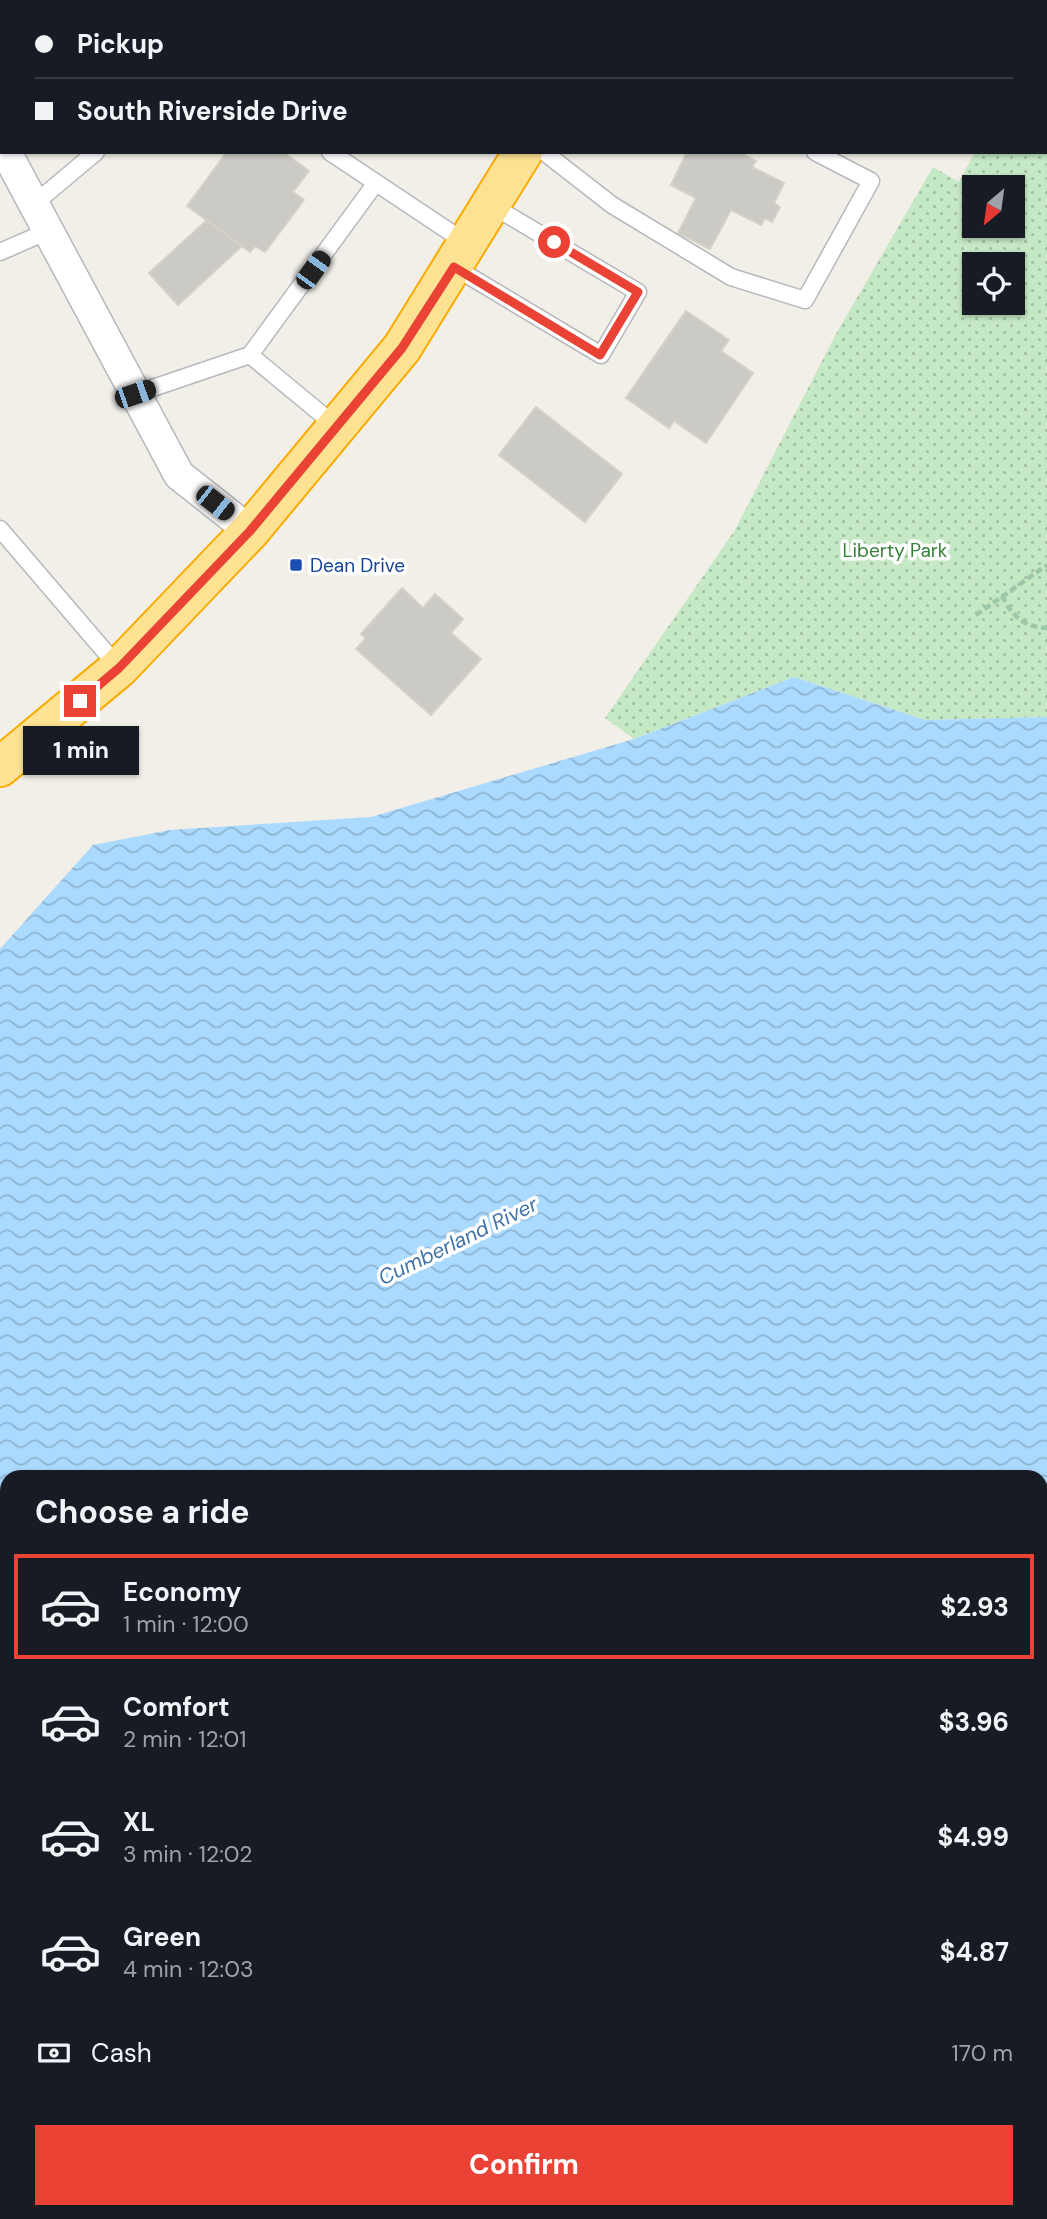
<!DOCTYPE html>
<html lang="en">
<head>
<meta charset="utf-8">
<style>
  body { margin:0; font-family:"DM Sans",sans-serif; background:#20242c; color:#f1f3f6; height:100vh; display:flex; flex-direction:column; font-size:26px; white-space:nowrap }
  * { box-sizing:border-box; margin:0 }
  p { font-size:23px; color:#9ea1a6 }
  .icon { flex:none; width:38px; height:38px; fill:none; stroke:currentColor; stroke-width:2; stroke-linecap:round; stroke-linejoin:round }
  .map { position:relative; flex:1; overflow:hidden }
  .panel { position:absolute; left:0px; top:1470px; width:1048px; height:749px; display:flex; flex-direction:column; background:#171b24; border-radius:21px 21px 0 0; box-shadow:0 2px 5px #0004 }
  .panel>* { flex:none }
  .top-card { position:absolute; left:0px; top:0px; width:1048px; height:154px; box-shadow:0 2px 5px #0004; display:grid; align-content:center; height:154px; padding:0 35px; background:#171b24 }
  .needle { width:46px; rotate:209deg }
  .fabs { position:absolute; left:962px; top:175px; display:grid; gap:14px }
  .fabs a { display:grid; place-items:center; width:63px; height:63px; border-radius:0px; background:#171b24; box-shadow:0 2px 5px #0004; font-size:35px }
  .end { position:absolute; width:32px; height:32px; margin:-16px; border:9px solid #ea4335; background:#fff; box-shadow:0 0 0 4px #fff }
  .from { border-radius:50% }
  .bubble { position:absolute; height:49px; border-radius:0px; background:#171b24; box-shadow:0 2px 5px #0004; font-size:23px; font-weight:700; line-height:49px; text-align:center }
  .car { position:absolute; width:21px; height:42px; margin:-21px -10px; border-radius:9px; box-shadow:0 0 5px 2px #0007; background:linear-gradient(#222 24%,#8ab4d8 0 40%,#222 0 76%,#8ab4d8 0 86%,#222 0) }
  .top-card b { display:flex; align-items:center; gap:24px; height:66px; font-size:26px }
  .top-card b+b { border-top:2px solid #363941 }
  .top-card i { width:18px; height:18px; background:#f1f3f6 }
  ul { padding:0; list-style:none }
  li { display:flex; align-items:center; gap:21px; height:105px; margin:0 14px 10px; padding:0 21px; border:4px solid transparent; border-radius:0px }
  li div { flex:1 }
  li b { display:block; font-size:26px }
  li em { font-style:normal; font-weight:700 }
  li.on { border-color:#ea4335 }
  li>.icon { width:63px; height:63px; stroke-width:1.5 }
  h2 { padding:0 35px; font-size:32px; line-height:84px }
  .pay { display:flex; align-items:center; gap:18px; height:77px; padding:0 35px; font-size:26px }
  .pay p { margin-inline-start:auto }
  .action { display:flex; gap:14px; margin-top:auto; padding:14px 35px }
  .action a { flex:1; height:80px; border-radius:0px; background:#ea4335; color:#fff; font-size:28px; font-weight:700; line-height:80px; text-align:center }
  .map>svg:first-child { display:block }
  .grass { fill:url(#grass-tufts) }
  .forest { fill:url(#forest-crowns) }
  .park { fill:url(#park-dots); fill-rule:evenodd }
  .water { fill:url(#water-waves) }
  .building { fill:#cccac5; stroke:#d6d1c6; stroke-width:2 }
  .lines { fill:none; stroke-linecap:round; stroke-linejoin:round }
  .lane-casing { stroke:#b5b8bc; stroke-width:19 }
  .street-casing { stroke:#b5b8bc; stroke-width:33 }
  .highway-casing { stroke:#f9ab00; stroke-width:42 }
  .path { stroke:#9cc7a9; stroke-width:4.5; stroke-dasharray:7 3.5; stroke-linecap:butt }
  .lane { stroke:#fff; stroke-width:16 }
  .street { stroke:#fff; stroke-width:30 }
  .highway { stroke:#fde293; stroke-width:38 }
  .route { stroke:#ea4335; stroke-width:9 }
  .transit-dot { fill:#1a4fb4; stroke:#fff; stroke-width:2.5 }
  .labels { text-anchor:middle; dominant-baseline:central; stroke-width:7; stroke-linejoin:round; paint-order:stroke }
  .park-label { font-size:19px; fill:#348238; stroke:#fff }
  .transit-label { font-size:19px; fill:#164399; stroke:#fff; text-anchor:start }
  .water-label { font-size:21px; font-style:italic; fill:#4174aa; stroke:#fff }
</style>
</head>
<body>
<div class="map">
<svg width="1047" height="2219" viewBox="0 0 1047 2219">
  <defs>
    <pattern id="grass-tufts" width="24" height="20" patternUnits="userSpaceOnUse" patternTransform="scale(1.75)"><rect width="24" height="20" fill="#c5e8c5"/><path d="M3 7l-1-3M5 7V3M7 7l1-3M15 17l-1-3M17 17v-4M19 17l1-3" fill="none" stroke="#a3c0a4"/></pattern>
    <pattern id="forest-crowns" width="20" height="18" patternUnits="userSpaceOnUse" patternTransform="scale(1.75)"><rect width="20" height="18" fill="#c5e8c5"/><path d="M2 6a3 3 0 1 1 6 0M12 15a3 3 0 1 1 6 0" fill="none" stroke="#a3c0a4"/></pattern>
    <pattern id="park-dots" width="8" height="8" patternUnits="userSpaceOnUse" patternTransform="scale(1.75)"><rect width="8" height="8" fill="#c5e8c5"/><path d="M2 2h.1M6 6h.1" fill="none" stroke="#a3c0a4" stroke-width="1.8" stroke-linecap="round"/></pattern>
    <pattern id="water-waves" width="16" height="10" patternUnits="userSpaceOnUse" patternTransform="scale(1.75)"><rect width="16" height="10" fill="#aadaff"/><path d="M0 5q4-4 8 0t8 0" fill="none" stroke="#8eb4d2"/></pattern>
  </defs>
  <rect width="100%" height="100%" fill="#f1efe8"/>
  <!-- grass -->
  <path class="grass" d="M1041,1586H1047V1636L1041,1631Z
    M695,2212H833L841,2219H745Z"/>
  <!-- forest -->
  <path class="forest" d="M1041,1536H1047V1586H1041Z
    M7,1871V2027L0,2033V1878Z"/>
  <!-- park -->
  <path class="park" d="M1047,38V717L925,720L794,677L634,739L605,718L735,530L836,334L933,167L959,182L975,152H1046ZM975,187H1013V226H975ZM975,264H1013V303H975Z"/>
  <!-- water -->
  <path class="water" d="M794,677L925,720L1047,717V1536H1041V1477H7V1871L0,1878V949L93,845L170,830L371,817L634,739Z"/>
  <!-- building -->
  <path class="building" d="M773,0H886L890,2H772Z
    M227,152H283L309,171L293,192L304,200L265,252L255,246L250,252L187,206Z
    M687,152H739L756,161L752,167L784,183L774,203L780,207L772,222L765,218L761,225L731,210L710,249L678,233L696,198L671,185Z
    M207,220L242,246L178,305L149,273Z
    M686,311L729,340L721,351L753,373L706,443L674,421L669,428L626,398Z
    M536,407L622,474L585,522L499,455Z
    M402,588L423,608L435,594L463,619L451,633L481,659L431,715L356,649L366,638L361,634Z"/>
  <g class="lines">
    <!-- lane casing -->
    <g class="lane-casing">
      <path id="lane" d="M239,0L242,2
        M556,0L559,2
        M691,0L694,2
        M904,0L906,2
        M330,152L468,244
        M544,152L612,205L731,277L805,300L871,181L815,152
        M34,204L96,152
        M0,252L48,231
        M454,267L601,355L638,292L491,205
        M250,355L337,427
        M135,394L250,355L375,184
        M0,529L119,668"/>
    </g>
    <!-- street casing -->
    <g class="street-casing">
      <path id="street" d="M6,152L179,475L250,531"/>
    </g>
    <!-- highway casing -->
    <g class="highway-casing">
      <path id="highway" d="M604,2L605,0
        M0,767L119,668L250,531L402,348L523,152"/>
    </g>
    <!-- path -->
    <path class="path" d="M1002,596C1012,616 1024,627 1047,628
      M976,615L1047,565"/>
    <!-- lane -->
    <use href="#lane" class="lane"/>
    <!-- street -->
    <use href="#street" class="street"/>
    <!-- highway -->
    <use href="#highway" class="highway"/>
  </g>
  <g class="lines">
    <!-- route -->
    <path class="route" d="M80,701L119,668L250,531L402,348L454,267L600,355L638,292L554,242"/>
  </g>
  <!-- markers -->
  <rect class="transit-dot" x="289" y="558" width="14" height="14" rx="3.5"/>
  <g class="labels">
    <!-- park labels -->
    <g class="park-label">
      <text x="895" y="550">Liberty Park</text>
    </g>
    <!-- transit labels -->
    <g class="transit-label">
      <text x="310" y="565">Dean Drive</text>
    </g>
    <!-- water labels -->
    <g class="water-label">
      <text transform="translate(458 1241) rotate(-26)">Cumberland River</text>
    </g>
  </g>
</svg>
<div class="fabs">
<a><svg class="needle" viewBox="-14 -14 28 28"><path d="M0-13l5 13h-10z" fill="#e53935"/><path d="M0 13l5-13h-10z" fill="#9ea1a6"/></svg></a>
<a><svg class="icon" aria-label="locate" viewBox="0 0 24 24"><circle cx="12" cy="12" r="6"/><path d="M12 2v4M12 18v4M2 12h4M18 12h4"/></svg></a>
</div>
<i class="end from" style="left:554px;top:242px"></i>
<i class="end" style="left:80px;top:701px"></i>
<div class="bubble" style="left:23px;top:726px;width:116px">1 min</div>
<i class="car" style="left:313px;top:270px;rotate:36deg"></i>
<i class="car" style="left:135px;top:394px;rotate:71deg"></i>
<i class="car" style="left:215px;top:503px;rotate:128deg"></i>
<div class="top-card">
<b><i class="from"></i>Pickup</b>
<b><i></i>South Riverside Drive</b>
</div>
<section class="panel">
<h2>Choose a ride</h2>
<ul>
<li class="on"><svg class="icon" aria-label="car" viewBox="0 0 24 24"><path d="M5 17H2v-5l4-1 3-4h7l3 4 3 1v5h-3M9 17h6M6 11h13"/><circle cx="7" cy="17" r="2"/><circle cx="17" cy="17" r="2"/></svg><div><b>Economy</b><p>1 min · 12:00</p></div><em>$2.93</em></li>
<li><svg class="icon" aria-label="car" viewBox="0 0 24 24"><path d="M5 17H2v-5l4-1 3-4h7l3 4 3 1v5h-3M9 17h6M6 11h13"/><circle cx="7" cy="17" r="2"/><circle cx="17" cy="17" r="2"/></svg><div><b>Comfort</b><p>2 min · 12:01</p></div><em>$3.96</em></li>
<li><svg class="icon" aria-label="car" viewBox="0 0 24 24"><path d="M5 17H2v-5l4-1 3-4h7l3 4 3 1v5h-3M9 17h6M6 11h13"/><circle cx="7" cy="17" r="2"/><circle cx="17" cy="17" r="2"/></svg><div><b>XL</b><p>3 min · 12:02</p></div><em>$4.99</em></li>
<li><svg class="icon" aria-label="car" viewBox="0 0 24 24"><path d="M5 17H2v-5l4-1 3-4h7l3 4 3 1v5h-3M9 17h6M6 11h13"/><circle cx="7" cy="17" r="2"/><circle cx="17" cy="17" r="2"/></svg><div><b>Green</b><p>4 min · 12:03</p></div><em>$4.87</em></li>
</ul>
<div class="pay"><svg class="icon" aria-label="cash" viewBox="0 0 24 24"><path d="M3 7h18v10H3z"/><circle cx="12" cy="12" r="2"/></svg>Cash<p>170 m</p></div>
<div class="action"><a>Confirm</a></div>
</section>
</div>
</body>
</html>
